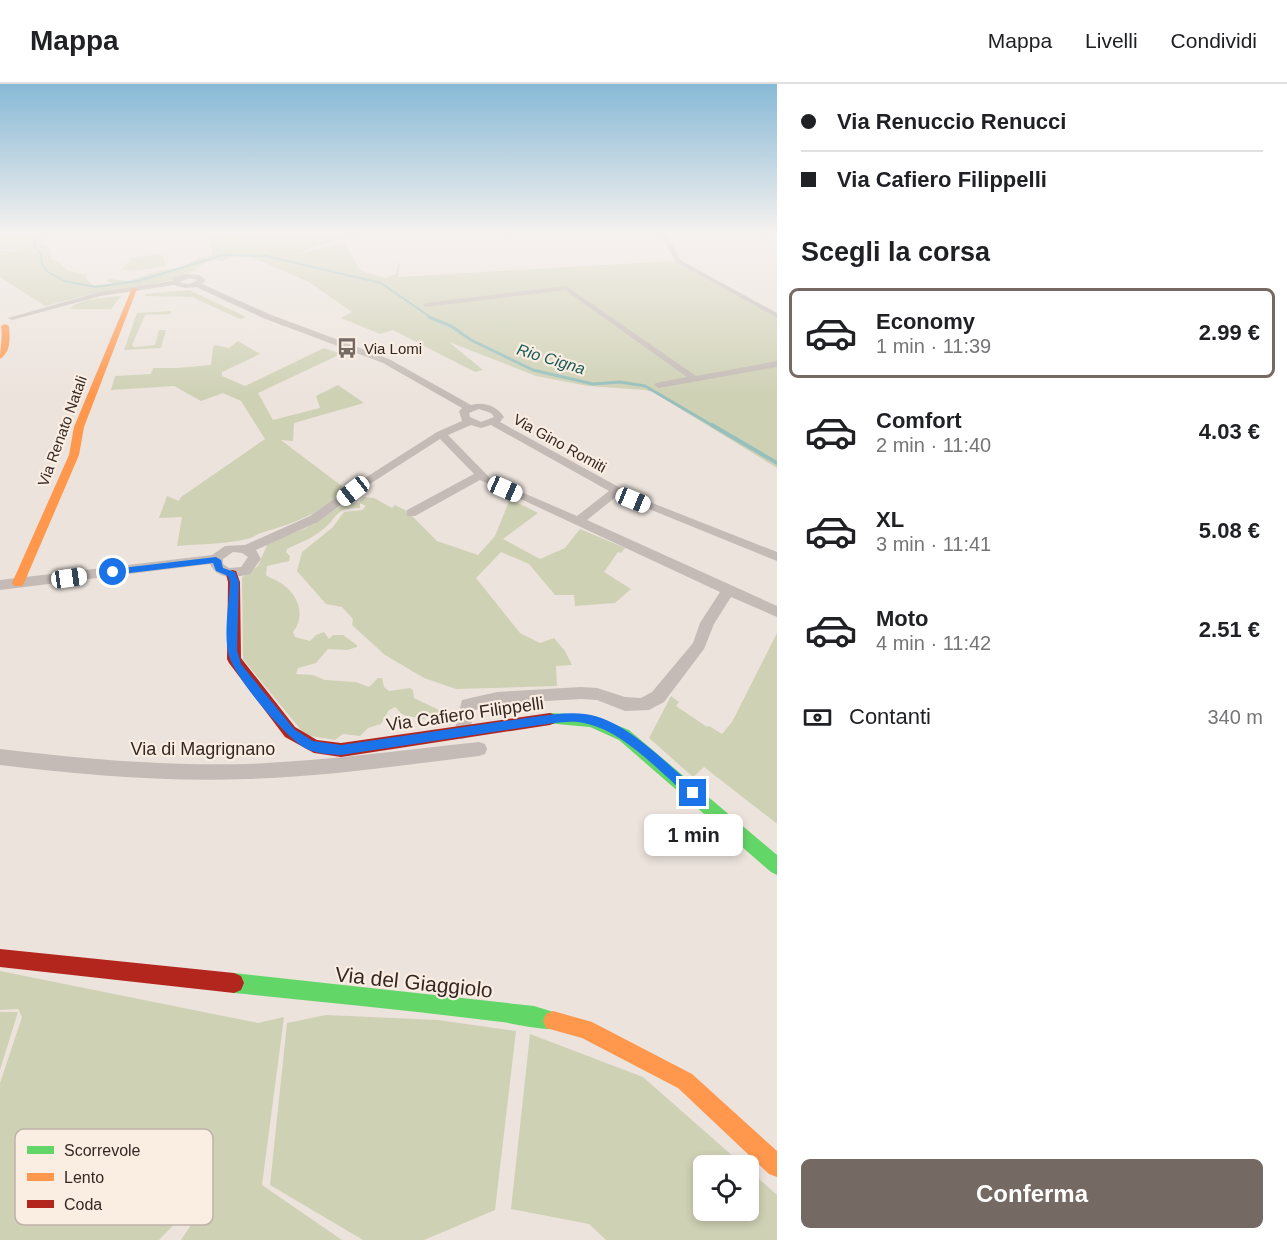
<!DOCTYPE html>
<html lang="it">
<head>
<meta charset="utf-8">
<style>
  body { margin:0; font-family:Helvetica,sans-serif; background:#f2f2f2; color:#202124; height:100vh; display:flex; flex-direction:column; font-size:22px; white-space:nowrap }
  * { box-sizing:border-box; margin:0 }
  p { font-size:20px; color:#757577 }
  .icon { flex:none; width:33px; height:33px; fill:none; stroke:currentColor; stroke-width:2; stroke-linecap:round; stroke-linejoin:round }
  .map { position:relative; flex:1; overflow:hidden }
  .sheet { display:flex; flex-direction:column; background:#fff; width:510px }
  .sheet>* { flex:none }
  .banner { display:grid; align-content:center; height:132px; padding:0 24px; background:#fff }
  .tools { position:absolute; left:693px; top:1071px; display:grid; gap:12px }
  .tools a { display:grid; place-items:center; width:66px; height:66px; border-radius:9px; background:#fff; box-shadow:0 3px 9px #0003; font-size:30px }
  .end { position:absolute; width:27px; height:27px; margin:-14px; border:8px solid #1a73e8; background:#fff; box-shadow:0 0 0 3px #fff }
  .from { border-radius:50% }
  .bubble { position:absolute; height:42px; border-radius:9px; background:#fff; box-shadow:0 3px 9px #0003; font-size:20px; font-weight:700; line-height:42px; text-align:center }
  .car { position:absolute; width:18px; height:36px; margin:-18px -9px; border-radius:8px; box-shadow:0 0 4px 2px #0007; background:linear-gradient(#fff 24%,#345 0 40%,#fff 0 76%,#345 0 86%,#fff 0) }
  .banner b { display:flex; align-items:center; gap:21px; height:57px; font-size:22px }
  .banner b+b { border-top:2px solid #e0e0e0 }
  .banner i { width:15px; height:15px; background:#202124 }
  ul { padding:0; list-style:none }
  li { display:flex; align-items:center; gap:18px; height:90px; margin:0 12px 9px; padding:0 12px; border:3px solid transparent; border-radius:9px }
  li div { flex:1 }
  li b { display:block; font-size:22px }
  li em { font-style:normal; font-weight:700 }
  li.selected { border-color:#756964 }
  li>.icon { width:54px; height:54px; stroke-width:1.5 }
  h2 { padding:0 24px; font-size:27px; line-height:72px }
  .pay { display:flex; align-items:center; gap:15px; height:66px; padding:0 24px; font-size:22px }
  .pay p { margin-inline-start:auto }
  .action { display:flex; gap:12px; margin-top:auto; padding:12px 24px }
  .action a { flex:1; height:69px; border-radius:9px; background:#756964; color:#fff; font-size:24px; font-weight:700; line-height:69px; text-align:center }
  header { display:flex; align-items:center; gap:36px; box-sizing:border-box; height:84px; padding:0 30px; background:#fff; border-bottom:2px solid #e0e0e0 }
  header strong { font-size:28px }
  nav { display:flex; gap:33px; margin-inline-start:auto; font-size:21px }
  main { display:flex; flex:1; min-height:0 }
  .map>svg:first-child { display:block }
  .green { fill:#cfd1b5 }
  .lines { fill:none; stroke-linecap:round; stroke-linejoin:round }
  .stream-far2 { stroke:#97c0bc; stroke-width:2 }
  .stream-far1 { stroke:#97c0bc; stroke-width:3 }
  .stream { stroke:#97c0bc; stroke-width:4 }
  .street { fill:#c4bbb6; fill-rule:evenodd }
  .fast { fill:#63d668; fill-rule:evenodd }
  .slow { fill:#ff974d; fill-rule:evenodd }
  .jam { fill:#b3261e; fill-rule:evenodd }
  .route { fill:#1a73e8 }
  .labels { text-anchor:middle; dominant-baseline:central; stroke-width:4.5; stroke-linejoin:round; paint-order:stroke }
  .far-poi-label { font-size:15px; fill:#352824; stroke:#faede2; text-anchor:start }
  .far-street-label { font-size:15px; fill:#352824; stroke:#faede2 }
  .far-water-label { font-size:16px; font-style:italic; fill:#175956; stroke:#faede2 }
  .street-label { font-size:18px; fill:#352824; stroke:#faede2 }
  .near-street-label { font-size:21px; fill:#352824; stroke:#faede2 }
  .key { fill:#faede2; stroke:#bfb2a9; stroke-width:1.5 }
  .key-label { font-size:16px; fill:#352824 }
</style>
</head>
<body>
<header>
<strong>Mappa</strong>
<nav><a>Mappa</a><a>Livelli</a><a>Condividi</a></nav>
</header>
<main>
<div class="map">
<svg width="777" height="1156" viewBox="0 0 777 1156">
  <rect width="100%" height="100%" fill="#ece3dc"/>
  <!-- green -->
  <path class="green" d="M0,149H42L40,151L41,159L51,165V175L58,177L67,186L86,191V195L93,201L114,200L107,197L109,195L129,197L158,187L180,184L199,174L213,171L209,149H366L316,162L298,170L347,158L345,160L361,187L386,194L396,190L398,179H400L398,193L674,177L777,234V384L653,308L645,306L588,302L536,292L449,258L483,286L475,288L393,246L380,250L341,234L352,228L309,198L249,172H232L223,177L212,175L194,185L197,186L169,197L88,211L45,222L0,193V168L13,166L15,168L20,165H0Z
    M159,170L163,172L166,182L163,183L129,187L121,185L130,177L127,175Z
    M189,206L246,233L240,235L192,213L145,212L146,210Z
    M121,212L111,225H70C77,215 109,213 121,212Z
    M171,227L170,230L145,231L132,261L134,263L155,261L159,246H166L161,264L124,266L137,229Z
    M238,257L260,270L222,288V292L245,302L324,264L341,270L258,309L273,336L320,324L316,312L338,301L364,319L294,339L293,357L281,356L343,403C331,427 288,441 264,448C258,449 253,454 247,455C225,460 200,460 177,462L182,433L159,434L167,412L179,417L181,413L265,355L241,317L223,309L201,317L174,302L111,306L115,292L151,290L153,284H177L211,281L213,263L215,261L229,264Z
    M363,413L374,414L392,424L395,421L407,427L437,457L478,471L495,452L510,415L538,429L503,455L540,475L565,464L580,445L625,464L621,469L618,468L604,488L631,505L615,519L575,522L574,511H555L529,480L501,468L476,494L520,549L540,559L554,554L565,567L572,581L556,582L557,602L456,605L424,594L385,571L352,541L353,535L342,523L326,520L297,487L302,468L333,443L344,428L362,426L366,422L360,419V424C332,424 339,434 321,447C311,455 299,459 287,465L286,468L290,472L289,477L267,482L266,491C271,495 275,495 279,498C297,508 307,531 293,548L295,553L310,557L316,551L324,548L329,555L333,551H343L357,561V563L347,566L328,565L316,579L298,584L296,590L313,591L325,596L356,598L369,603L378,594H382L384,603L389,607L410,604L413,606L414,614L439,626L441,632L436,636C430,635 405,633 402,630C399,628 398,625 395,623L389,626L381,640L368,644L360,652L343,650L335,656L305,651L243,575L242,493L258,482L268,459C282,452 298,449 312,441C330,432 336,418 359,419Z
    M777,549V738L776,739L704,683L693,693L649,654L671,612L679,618L676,622L707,643L709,642L722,650L732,638Z
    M0,887L258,939L284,933L262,1101L342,1156H181L195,1135L187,1127L159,1156H0V999L22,933L18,925L0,926Z
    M0,928H18L0,986Z
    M326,931L438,936L516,947L495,1126L424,1156H363L270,1101L287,939Z
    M530,950L643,993L743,1081L704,1082V1126H748L749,1086L777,1111V1156H606L589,1140L511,1125Z"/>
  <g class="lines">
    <!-- stream-far2 -->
    <path class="stream-far2" d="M37,149L34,160L41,171L42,181L48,188L64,197L95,203L138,197L223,171L266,172L381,199L433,235"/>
    <!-- stream-far1 -->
    <path class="stream-far1" d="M429,233L451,242L471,256L533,286L593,300L620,298L645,302L715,343"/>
    <!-- stream -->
    <path class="stream" d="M712,341L777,379"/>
    <!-- street -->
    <path class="street" d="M660,149H666L680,176L777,229V234L676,178Z
      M186,190L199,191L206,196L202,200L269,230L389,275L471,321C484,317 497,322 504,333L500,338L637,413L777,468V477L617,412L587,436L777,522V533L731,513L714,540L704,565L664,618L649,626L625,627L597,616L581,615L497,620L475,626L468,653L462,655L456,653L454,648L462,616L497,608L581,603L597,604L625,613L641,614L652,608L693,559L700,539L720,508L480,396L415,432H407V426L474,390L440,355L362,405L318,438L256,466L261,475L250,490C235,494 217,496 210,480L0,506V496L212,471L225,462L245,461L310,432L354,401L437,348L462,337L459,327L462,324L383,279L263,234L196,203L185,204L174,201L101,212L12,236L8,234L100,208L172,197L174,193ZM190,194L198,196L189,200L179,198ZM479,325L491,329L494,333L481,338L470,333L469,329ZM471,341L481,344L491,341L609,407L577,432L491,395L448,351ZM233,468L242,469L248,473L241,483L229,484L223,480V475Z
      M566,202L696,292L777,277V283L659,304L654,301L656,299L687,293L565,206L426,223L422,221L426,219Z
      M479,658L485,660L487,665L485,670L479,672C402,681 324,693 247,695C164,698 82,691 0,681V665C82,675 164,682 247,680C324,677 402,666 479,658Z"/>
    <!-- fast -->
    <path class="fast" d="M550,629L591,631L629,646L777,771V791L771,788L619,656L590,643L545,639L543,635L545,631Z
      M234,889L534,922L560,930L563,937L560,944C550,948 516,940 502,938C413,927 323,918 234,909L227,906L224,899L227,892Z"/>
    <!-- slow -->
    <path class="slow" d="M132,204L137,205L84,343L79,371L24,499L22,502H14L12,499L69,371L74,343Z
      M5,240L9,242C10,255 11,268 0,275C0,263 3,254 1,242Z
      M553,927L592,938L692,990L777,1067V1093L769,1090L678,1004L582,954L546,944L543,937L546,930Z"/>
    <!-- jam -->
    <path class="jam" d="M232,486L236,487L240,498L241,574L295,643L317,656L341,659L550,629L555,631L557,635L555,639L550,641L341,673L314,669L285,653L229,579L227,575L228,498L226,490Z
      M0,865L234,889L241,892L244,899L241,906L234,909L0,883Z"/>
  </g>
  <!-- sky -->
  <linearGradient id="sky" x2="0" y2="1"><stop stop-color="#87b9d6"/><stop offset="0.48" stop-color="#f6f2ef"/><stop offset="1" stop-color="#f6f2ef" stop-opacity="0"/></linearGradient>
  <rect width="777" height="311" fill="url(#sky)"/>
  <!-- route -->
  <path class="route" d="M216,473L221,476L223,484L235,488L239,498L237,566L241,580L294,645L313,657L341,661L533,633C550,631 568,628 585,630C626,635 666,680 697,705V713H689C661,689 624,648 588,640C571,635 551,640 533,642L341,671C328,670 316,670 305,664C284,652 232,591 228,568C224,546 229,520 230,498L228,492L216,487L213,479L113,491L109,488L113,485Z"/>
  <!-- icons -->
  <defs>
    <g id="bus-bare" transform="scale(1.62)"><path d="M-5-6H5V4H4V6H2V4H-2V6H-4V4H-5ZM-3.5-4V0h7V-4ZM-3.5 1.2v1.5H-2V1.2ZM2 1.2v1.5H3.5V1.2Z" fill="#756964" stroke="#faede2" stroke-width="2.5" paint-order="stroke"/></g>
  </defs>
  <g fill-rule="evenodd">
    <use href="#bus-bare" x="347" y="264"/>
  </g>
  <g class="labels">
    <!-- far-poi labels -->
    <g class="far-poi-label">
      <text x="364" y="264">Via Lomi</text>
    </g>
    <!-- far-street labels -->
    <g class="far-street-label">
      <text transform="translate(62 347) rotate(-70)">Via Renato Natali</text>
      <text transform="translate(560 359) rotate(29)">Via Gino Romiti</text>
    </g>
    <!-- far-water labels -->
    <g class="far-water-label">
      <text transform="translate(551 275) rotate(17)">Rio Cigna</text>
    </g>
    <!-- street labels -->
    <g class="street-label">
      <text transform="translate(465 630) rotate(-8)">Via Cafiero Filippelli</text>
      <text x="203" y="665">Via di Magrignano</text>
    </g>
    <!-- near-street labels -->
    <g class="near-street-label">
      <text transform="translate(414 898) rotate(6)">Via del Giaggiolo</text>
    </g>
  </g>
  <!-- legend -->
  <rect x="15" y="1045" width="198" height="96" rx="9" class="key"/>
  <rect x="27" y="1062" width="27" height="8" fill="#63d668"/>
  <rect x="27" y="1089" width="27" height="8" fill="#ff974d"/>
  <rect x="27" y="1116" width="27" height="8" fill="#b3261e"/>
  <g class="key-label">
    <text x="64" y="1072">Scorrevole</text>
    <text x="64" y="1099">Lento</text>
    <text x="64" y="1126">Coda</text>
  </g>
</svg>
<div class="tools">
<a><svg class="icon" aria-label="locate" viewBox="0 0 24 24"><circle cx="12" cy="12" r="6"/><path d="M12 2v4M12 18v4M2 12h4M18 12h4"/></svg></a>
</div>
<i class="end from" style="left:113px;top:488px"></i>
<i class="end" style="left:693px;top:709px"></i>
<div class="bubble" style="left:644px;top:730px;width:99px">1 min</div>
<i class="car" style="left:505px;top:405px;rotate:114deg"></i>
<i class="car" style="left:353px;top:407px;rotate:232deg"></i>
<i class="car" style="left:633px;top:416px;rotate:112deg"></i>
<i class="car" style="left:69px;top:494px;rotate:82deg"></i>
</div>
<section class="sheet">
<div class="banner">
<b><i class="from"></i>Via Renuccio Renucci</b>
<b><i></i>Via Cafiero Filippelli</b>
</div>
<h2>Scegli la corsa</h2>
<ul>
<li class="selected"><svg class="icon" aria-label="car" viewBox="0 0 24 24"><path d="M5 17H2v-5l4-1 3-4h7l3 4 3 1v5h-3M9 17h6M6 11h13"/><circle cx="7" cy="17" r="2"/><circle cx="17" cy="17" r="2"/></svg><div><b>Economy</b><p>1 min · 11:39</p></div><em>2.99 €</em></li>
<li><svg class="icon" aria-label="car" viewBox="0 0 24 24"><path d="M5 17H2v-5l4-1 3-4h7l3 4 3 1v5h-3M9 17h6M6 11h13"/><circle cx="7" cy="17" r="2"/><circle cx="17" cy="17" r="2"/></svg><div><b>Comfort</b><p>2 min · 11:40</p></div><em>4.03 €</em></li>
<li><svg class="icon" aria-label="car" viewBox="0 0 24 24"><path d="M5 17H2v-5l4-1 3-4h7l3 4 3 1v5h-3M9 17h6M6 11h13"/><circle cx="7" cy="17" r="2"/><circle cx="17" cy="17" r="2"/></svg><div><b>XL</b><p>3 min · 11:41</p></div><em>5.08 €</em></li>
<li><svg class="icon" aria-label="car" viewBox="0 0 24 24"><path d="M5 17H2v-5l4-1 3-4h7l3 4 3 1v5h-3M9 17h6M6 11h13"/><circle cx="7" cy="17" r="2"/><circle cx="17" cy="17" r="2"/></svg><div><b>Moto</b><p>4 min · 11:42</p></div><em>2.51 €</em></li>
</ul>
<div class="pay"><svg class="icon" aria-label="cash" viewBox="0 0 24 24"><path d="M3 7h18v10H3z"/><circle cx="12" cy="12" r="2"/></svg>Contanti<p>340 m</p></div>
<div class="action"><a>Conferma</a></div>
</section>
</main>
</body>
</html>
